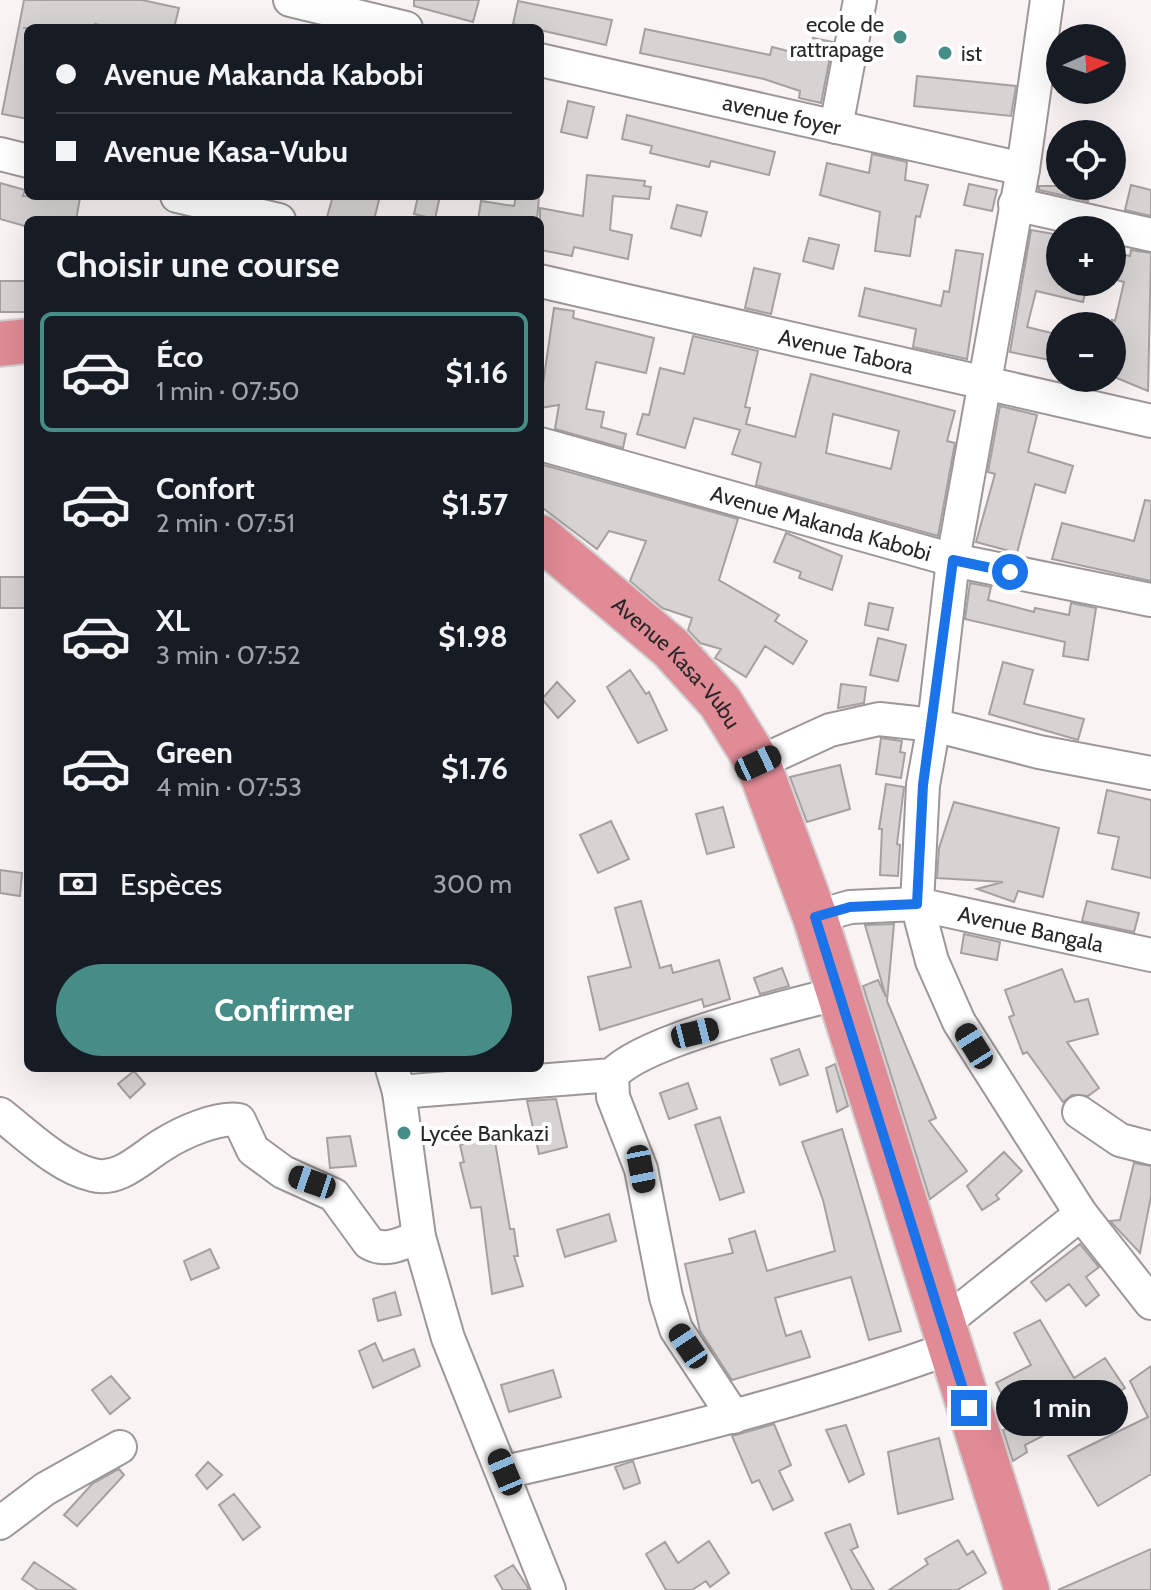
<!DOCTYPE html>
<html lang="fr">
<head>
<meta charset="utf-8">
<style>
  body { margin:0; font-family:Cabin,sans-serif; background:#20242c; color:#f1f3f6; height:100vh; display:flex; flex-direction:column; font-size:30px; white-space:nowrap }
  * { box-sizing:border-box; margin:0 }
  p { font-size:26px; color:#9ea1a6 }
  .icon { flex:none; width:44px; height:44px; fill:none; stroke:currentColor; stroke-width:2; stroke-linecap:round; stroke-linejoin:round }
  .map { position:relative; flex:1; overflow:hidden }
  .side { position:absolute; left:24px; top:216px; width:520px; height:856px; display:flex; flex-direction:column; background:#171b24; border-radius:12px; box-shadow:0 8px 32px #0002 }
  .side>* { flex:none }
  .guide { position:absolute; left:24px; top:24px; width:520px; height:176px; border-radius:12px; box-shadow:0 8px 32px #0002; display:grid; align-content:center; height:176px; padding:0 32px; background:#171b24 }
  .needle { width:52px; rotate:87deg }
  .tools { position:absolute; left:1046px; top:24px; display:grid; gap:16px }
  .tools a { display:grid; place-items:center; width:80px; height:80px; border-radius:50%; background:#171b24; box-shadow:0 8px 32px #0002; font-size:40px }
  .end { position:absolute; width:36px; height:36px; margin:-18px; border:10px solid #1a73e8; background:#fff; box-shadow:0 0 0 4px #fff }
  .from { border-radius:50% }
  .bubble { position:absolute; height:56px; border-radius:28px; background:#171b24; box-shadow:0 8px 32px #0002; font-size:26px; font-weight:700; line-height:56px; text-align:center }
  .car { position:absolute; width:24px; height:48px; margin:-24px -12px; border-radius:10px; box-shadow:0 0 6px 2px #0007; background:linear-gradient(#222 24%,#8ab4d8 0 40%,#222 0 76%,#8ab4d8 0 86%,#222 0) }
  .guide b { display:flex; align-items:center; gap:28px; height:76px; font-size:30px }
  .guide b+b { border-top:2px solid #363941 }
  .guide i { width:20px; height:20px; background:#f1f3f6 }
  ul { padding:0; list-style:none }
  li { display:flex; align-items:center; gap:24px; height:120px; margin:0 16px 12px; padding:0 16px; border:4px solid transparent; border-radius:12px }
  li div { flex:1 }
  li b { display:block; font-size:30px }
  li em { font-style:normal; font-weight:700 }
  li.active { border-color:#468d88 }
  li>.icon { width:72px; height:72px; stroke-width:1.5 }
  h2 { padding:0 32px; font-size:36px; line-height:96px }
  .pay { display:flex; align-items:center; gap:20px; height:88px; padding:0 32px; font-size:30px }
  .pay p { margin-inline-start:auto }
  .cta { display:flex; gap:16px; margin-top:auto; padding:16px 32px }
  .cta a { flex:1; height:92px; border-radius:48px; background:#468d88; color:#fff; font-size:32px; font-weight:700; line-height:92px; text-align:center }
  .map>svg:first-child { display:block }
  .building { fill:#d8d3d3; stroke:#a6a1a1; stroke-width:2; fill-rule:evenodd }
  .lines { fill:none; stroke-linecap:round; stroke-linejoin:round }
  .minor-casing { stroke:#9d9798; stroke-width:36 }
  .highway-casing { stroke:#d0cfcf; stroke-width:48 }
  .minor { stroke:#fff; stroke-width:32 }
  .highway { stroke:#e08b96; stroke-width:44 }
  .route { stroke:#1a73e8; stroke-width:10 }
  .poi-dot { fill:#468d88; stroke:#fff; stroke-width:3 }
  .labels { text-anchor:middle; dominant-baseline:central; stroke-width:8; stroke-linejoin:round; paint-order:stroke }
  .poi-label { font-size:22px; fill:#292727; stroke:#fff; text-anchor:start }
  .street-label { font-size:22px; fill:#292727; stroke:#fff }
</style>
</head>
<body>
<div class="map">
<svg width="1151" height="1590" viewBox="0 0 1151 1590">
  <rect width="100%" height="100%" fill="#f9f3f3"/>
  <!-- building -->
  <path class="building" d="M24,0H142L179,8L174,28H113L95,24L94,28H23H28V119L2,114Z
    M414,0H479L473,22L414,6Z
    M518,1L612,20L606,45L513,24Z
    M645,29L770,55L772,47L808,56L813,38L833,42L821,103L799,98L800,91L764,79L640,53Z
    M917,76L1016,86L1011,116L914,106Z
    M568,101L594,107L587,138L561,132Z
    M627,115L775,152L769,175L711,161L709,167L650,153L652,146L622,139Z
    M872,154L907,162L905,180L928,185L920,217L916,216L910,256L875,251L880,212L820,195L827,163L869,173Z
    M587,175L645,181L644,186L651,187L649,199L613,196L610,230L632,235L628,259L574,247L572,256L540,250V208L583,216Z
    M0,183L25,190L23,196L80,198L76,220H28V227L0,219Z
    M969,184L997,190L992,211L964,205Z
    M1131,185L1151,190V216L1125,210Z
    M1039,186H1091L1088,201L1039,190Z
    M333,196H380L374,220L327,217Z
    M418,196H440L435,219L414,214Z
    M516,196H539L537,220H478L481,201L514,206Z
    M677,205L707,212L701,236L671,228Z
    M1031,230L1060,235V282H1088L1083,302L1036,291L1027,327L1060,335V362L1010,352Z
    M809,238L839,245L833,269L803,261Z
    M956,250L983,254L967,359L913,347L916,329L859,316L865,288L941,306L944,291L949,292Z
    M1131,250L1151,253L1148,391L1112,376V320L1115,321L1124,282L1112,279V252L1130,256Z
    M754,268L780,274L771,314L745,308Z
    M0,281H28V312H0Z
    M554,308L574,311L573,318L654,338L646,373L596,362L586,409L604,412L601,427L626,434L623,448L555,429L559,405L540,408V384H543Z
    M693,336L758,351L745,407L750,408L746,424L795,437L811,374L955,411L947,441L955,443L938,536L756,485L761,463L732,454L740,430L694,418L685,448L637,434L643,414L649,415L660,368L684,374ZM833,414L899,431L891,469L826,453Z
    M1000,406L1037,415L1028,452L1073,466L1065,493L1035,484L1017,553L976,542L995,474L988,472Z
    M540,464L738,519L719,580L779,615L775,621L807,641L793,664L765,646L746,677L715,658L721,649L700,643L688,630L692,618L662,608L630,581L646,541L609,531L597,549L540,506Z
    M1145,500L1151,501V581L1052,559L1062,523L1134,541Z
    M786,533L842,556L832,590L799,578L801,572L774,562Z
    M0,577H28V608H0Z
    M970,583L991,587L988,600L1034,612L1035,608L1069,615L1071,603L1096,608L1088,660L1063,656L1065,642L965,619Z
    M869,603L893,608L888,630L865,625Z
    M878,638L906,645L898,681L870,675Z
    M1003,662L1033,670L1024,704L1084,719L1078,740L989,714Z
    M630,670L646,694L649,692L667,730L638,743L607,687Z
    M557,682L575,701L558,718L542,699Z
    M841,684L866,687L864,703L838,708Z
    M881,738L902,741L900,752L905,753L901,778L876,774Z
    M840,765L850,809L807,822L790,777Z
    M886,784L904,787L897,844L900,845L898,876L880,875L882,829H879Z
    M1107,790L1151,800V878L1112,869L1119,837L1098,833Z
    M954,802L1059,828L1043,897L1018,891L1014,902L977,889L1003,882L937,878L939,848Z
    M723,807L734,847L707,854L696,814Z
    M611,821L629,859L598,873L580,835Z
    M0,870L22,873L20,896L0,893Z
    M641,901L660,968L671,965L673,973L719,960L730,999L704,1007L702,999L600,1030L588,977L631,967L615,908Z
    M1087,901L1139,913L1134,932L1082,921Z
    M894,924L887,1001L936,1118L929,1121L967,1171L930,1199L863,986L878,980L886,997L865,925Z
    M964,934L1000,942L997,960L961,953Z
    M782,968L789,986L760,994L754,978Z
    M1062,969L1075,1002L1088,999L1098,1034L1067,1042L1099,1088L1088,1096L1072,1095L1063,1102L1027,1052L1023,1054L1009,1017L1014,1015L1005,990Z
    M799,1049L808,1075L780,1085L771,1059Z
    M835,1064L848,1106L837,1112L826,1068Z
    M134,1071L145,1084L130,1098L118,1084Z
    M688,1083L697,1109L669,1119L660,1093Z
    M556,1099L567,1147L539,1154L527,1101Z
    M720,1117L744,1192L720,1200L695,1125Z
    M842,1129L901,1331L869,1340L851,1277L775,1298L786,1336L801,1331L810,1357L732,1380L700,1331L685,1264L733,1253L729,1239L755,1231L767,1271L835,1251L823,1200L802,1142Z
    M350,1136L356,1166L330,1168L327,1138Z
    M494,1136L510,1229H514L518,1256H514L523,1286L492,1294L481,1207L471,1208L460,1163L464,1162L460,1145Z
    M1004,1152L1022,1171L996,1195L999,1199L982,1210L967,1186Z
    M1134,1163L1151,1166V1196L1140,1253L1110,1221L1120,1220Z
    M609,1214L616,1241L565,1257L557,1230Z
    M1080,1244L1099,1267L1086,1277L1099,1295L1086,1306L1069,1284L1046,1301L1031,1282Z
    M210,1249L219,1268L191,1280L184,1261Z
    M395,1292L401,1315L378,1321L373,1299Z
    M1040,1320L1074,1378L1105,1358L1125,1388L1054,1434L1052,1431L1025,1445L1027,1452L1013,1461L1003,1430L1018,1426L996,1383L1031,1365L1014,1333Z
    M375,1343L383,1361L414,1349L420,1366L373,1388L359,1351Z
    M1151,1366V1474L1098,1506L1068,1456L1148,1417L1130,1381Z
    M553,1370L561,1397L509,1412L501,1385Z
    M111,1376L130,1398L110,1414L92,1390Z
    M774,1424L791,1465L779,1471L793,1500L773,1510L759,1480L752,1483L732,1436Z
    M846,1425L864,1474L849,1482L826,1430Z
    M939,1438L953,1499L898,1514L888,1452Z
    M633,1461L640,1483L624,1489L615,1467Z
    M208,1462L222,1475L207,1489L196,1475Z
    M119,1469L124,1475L77,1526L64,1515L92,1484Z
    M234,1494L260,1527L243,1540L219,1505Z
    M850,1524L858,1547L851,1550L874,1590H852L825,1533Z
    M958,1540L967,1555L973,1551L986,1573L957,1590H889L928,1564L925,1559Z
    M709,1541L729,1573L710,1587L706,1581L692,1590H666L646,1554L665,1542L678,1563Z
    M1151,1549V1590H1058Z
    M34,1562L76,1590H38L22,1579Z
    M513,1565L527,1586L529,1590H503L495,1576Z"/>
  <g class="lines">
    <!-- minor casing -->
    <g class="minor-casing">
      <g id="minor">
        <path d="M290,0L406,28"/>
        <path d="M1047,0L1023,169L953,560L934,725L923,785L917,904L932,961L959,1022L1081,1214L1151,1303"/>
        <path id="s1" d="M540,60L1023,169"/>
        <path d="M836,127L860,0"/>
        <path d="M0,154L28,161"/>
        <path d="M177,196L279,220"/>
        <path d="M1015,204L1151,235"/>
        <path id="s2" d="M540,281L1151,421"/>
        <path id="s3" d="M540,444L953,560L1151,600"/>
        <path d="M758,763L830,730L879,719L934,725L1039,752L1151,773"/>
        <path id="s4" d="M815,917L850,907L917,904L1151,955"/>
        <path d="M392,1068L399,1092L419,1237L448,1338L549,1590"/>
        <path d="M612,1075L613,1097L641,1169L666,1297L676,1329L734,1417"/>
        <path d="M399,1092L612,1075C645,1039 787,1007 839,993"/>
        <path d="M1079,1112L1120,1140L1151,1148"/>
        <path d="M0,1114C27,1135 59,1167 93,1175C120,1182 143,1156 164,1144C183,1132 217,1117 239,1120L253,1150L283,1172L334,1195L369,1243C385,1253 403,1243 419,1237"/>
        <path d="M944,1323L1081,1214"/>
        <path d="M505,1472C655,1438 805,1401 950,1348"/>
        <path d="M0,1523L45,1489L120,1447"/>
      </g>
    </g>
    <!-- highway casing -->
    <g class="highway-casing">
      <g id="highway">
        <path d="M0,344L28,341"/>
        <path id="s5" d="M540,537L671,648L720,702L758,763L815,917L1027,1590"/>
      </g>
    </g>
    <!-- minor -->
    <use href="#minor" class="minor"/>
    <!-- highway -->
    <use href="#highway" class="highway"/>
  </g>
  <g class="lines">
    <!-- route -->
    <path class="route" d="M969,1408L815,917L850,907L917,904L923,785L953,560L1010,572"/>
  </g>
  <!-- markers -->
  <g class="poi-dot">
    <circle cx="900" cy="37" r="8"/>
    <circle cx="945" cy="53" r="8"/>
    <circle cx="404" cy="1133" r="8"/>
  </g>
  <g class="labels">
    <!-- poi labels -->
    <g class="poi-label">
      <text x="884" y="24" text-anchor="end">ecole de<tspan x="884" dy="25">rattrapage</tspan></text>
      <text x="961" y="53">ist</text>
      <text x="420" y="1133">Lycée Bankazi</text>
    </g>
    <!-- street labels -->
    <g class="street-label">
      <text stroke="none"><textPath href="#s1" startOffset="248">avenue foyer</textPath></text>
      <text stroke="none"><textPath href="#s2" startOffset="314">Avenue Tabora</textPath></text>
      <text stroke="none"><textPath href="#s3" startOffset="292">Avenue Makanda Kabobi</textPath></text>
      <text stroke="none"><textPath href="#s5" startOffset="186">Avenue Kasa-Vubu</textPath></text>
      <text stroke="none"><textPath href="#s4" startOffset="220">Avenue Bangala</textPath></text>
    </g>
  </g>
</svg>
<div class="tools">
<a><svg class="needle" viewBox="-14 -14 28 28"><path d="M0-13l5 13h-10z" fill="#e53935"/><path d="M0 13l5-13h-10z" fill="#9ea1a6"/></svg></a>
<a><svg class="icon" aria-label="locate" viewBox="0 0 24 24"><circle cx="12" cy="12" r="6"/><path d="M12 2v4M12 18v4M2 12h4M18 12h4"/></svg></a>
<a>+</a>
<a>−</a>
</div>
<i class="end from" style="left:1010px;top:572px"></i>
<i class="end" style="left:969px;top:1408px"></i>
<div class="bubble" style="left:996px;top:1380px;width:132px">1 min</div>
<i class="car" style="left:758px;top:763px;rotate:65deg"></i>
<i class="car" style="left:695px;top:1033px;rotate:76deg"></i>
<i class="car" style="left:974px;top:1046px;rotate:328deg"></i>
<i class="car" style="left:641px;top:1169px;rotate:169deg"></i>
<i class="car" style="left:312px;top:1182px;rotate:289deg"></i>
<i class="car" style="left:688px;top:1346px;rotate:326deg"></i>
<i class="car" style="left:505px;top:1472px;rotate:337deg"></i>
<div class="guide">
<b><i class="from"></i>Avenue Makanda Kabobi</b>
<b><i></i>Avenue Kasa-Vubu</b>
</div>
<section class="side">
<h2>Choisir une course</h2>
<ul>
<li class="active"><svg class="icon" aria-label="car" viewBox="0 0 24 24"><path d="M5 17H2v-5l4-1 3-4h7l3 4 3 1v5h-3M9 17h6M6 11h13"/><circle cx="7" cy="17" r="2"/><circle cx="17" cy="17" r="2"/></svg><div><b>Éco</b><p>1 min · 07:50</p></div><em>$1.16</em></li>
<li><svg class="icon" aria-label="car" viewBox="0 0 24 24"><path d="M5 17H2v-5l4-1 3-4h7l3 4 3 1v5h-3M9 17h6M6 11h13"/><circle cx="7" cy="17" r="2"/><circle cx="17" cy="17" r="2"/></svg><div><b>Confort</b><p>2 min · 07:51</p></div><em>$1.57</em></li>
<li><svg class="icon" aria-label="car" viewBox="0 0 24 24"><path d="M5 17H2v-5l4-1 3-4h7l3 4 3 1v5h-3M9 17h6M6 11h13"/><circle cx="7" cy="17" r="2"/><circle cx="17" cy="17" r="2"/></svg><div><b>XL</b><p>3 min · 07:52</p></div><em>$1.98</em></li>
<li><svg class="icon" aria-label="car" viewBox="0 0 24 24"><path d="M5 17H2v-5l4-1 3-4h7l3 4 3 1v5h-3M9 17h6M6 11h13"/><circle cx="7" cy="17" r="2"/><circle cx="17" cy="17" r="2"/></svg><div><b>Green</b><p>4 min · 07:53</p></div><em>$1.76</em></li>
</ul>
<div class="pay"><svg class="icon" aria-label="cash" viewBox="0 0 24 24"><path d="M3 7h18v10H3z"/><circle cx="12" cy="12" r="2"/></svg>Espèces<p>300 m</p></div>
<div class="cta"><a>Confirmer</a></div>
</section>
</div>
</body>
</html>
